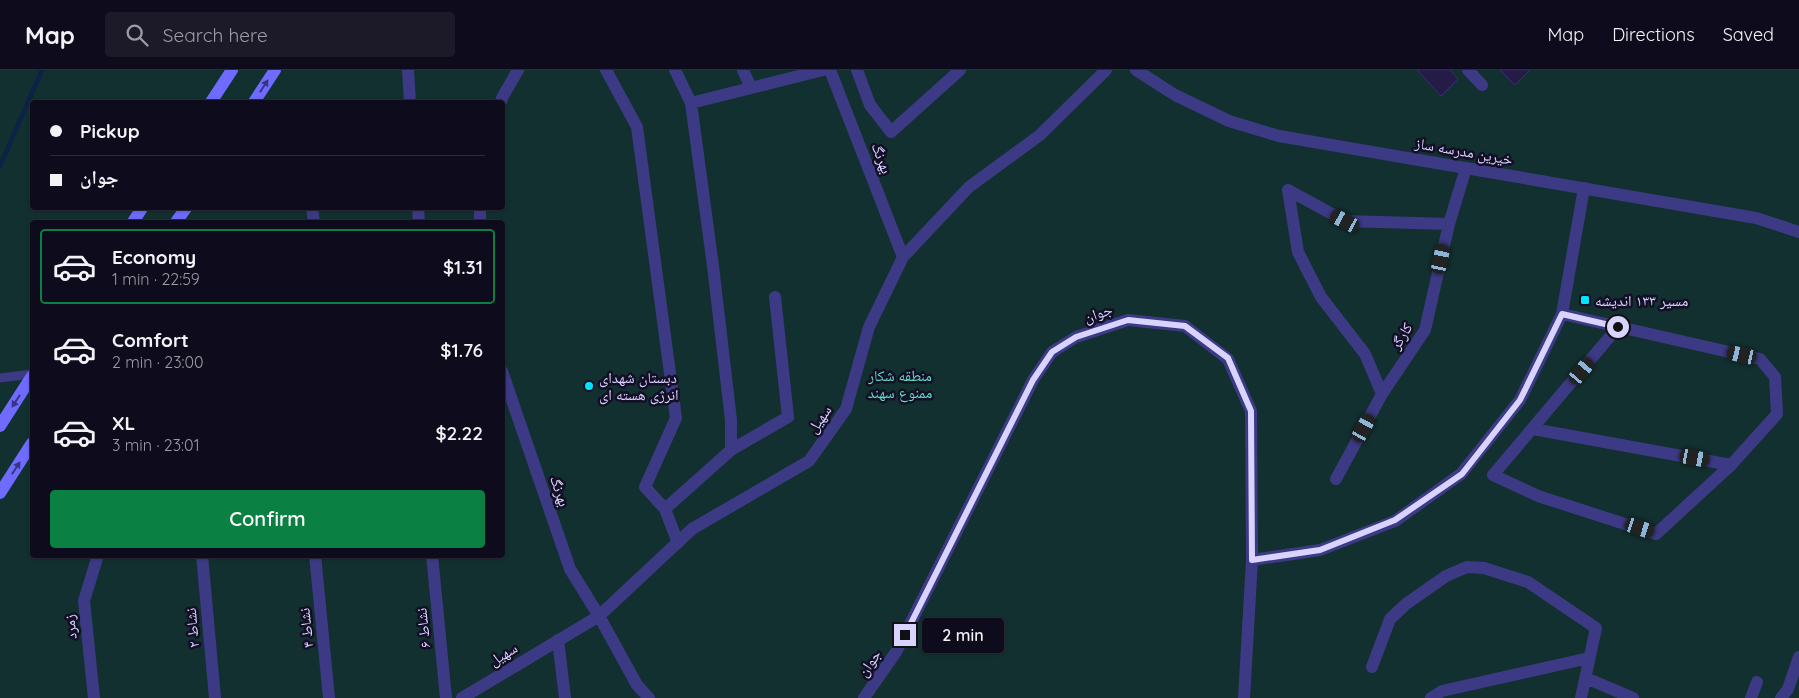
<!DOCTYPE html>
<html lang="en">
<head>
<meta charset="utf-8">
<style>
  body { margin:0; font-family:Quicksand,"Noto Naskh Arabic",sans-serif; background:#1c1929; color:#f1f3f6; height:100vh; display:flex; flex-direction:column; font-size:19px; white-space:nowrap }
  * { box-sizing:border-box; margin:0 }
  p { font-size:16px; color:#9b9ba3 }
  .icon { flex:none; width:28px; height:28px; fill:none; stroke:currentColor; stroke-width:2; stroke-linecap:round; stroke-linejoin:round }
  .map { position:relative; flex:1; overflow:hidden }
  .panel { position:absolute; left:30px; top:150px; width:475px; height:338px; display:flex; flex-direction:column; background:#0e0b1c; border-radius:5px; box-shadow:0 1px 4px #0004,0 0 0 1px #2e2b3b }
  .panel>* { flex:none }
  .top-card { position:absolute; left:30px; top:30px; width:475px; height:110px; border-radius:5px; box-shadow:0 1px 4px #0004,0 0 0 1px #2e2b3b; display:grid; align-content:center; height:110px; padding:0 20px; background:#0e0b1c }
  .end { position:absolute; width:22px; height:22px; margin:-11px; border:6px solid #d9d4ff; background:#111; box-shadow:0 0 0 2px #111 }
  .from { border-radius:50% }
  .bubble { position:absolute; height:35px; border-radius:5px; background:#0e0b1c; box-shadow:0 1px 4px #0004,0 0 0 1px #2e2b3b; font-size:16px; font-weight:600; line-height:35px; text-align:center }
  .car { position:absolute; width:15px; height:30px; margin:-15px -8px; border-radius:6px; box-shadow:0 0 4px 1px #0007; background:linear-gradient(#222 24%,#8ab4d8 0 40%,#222 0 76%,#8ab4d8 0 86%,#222 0) }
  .top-card b { display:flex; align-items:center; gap:18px; height:48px; font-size:19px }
  .top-card b+b { border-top:1px solid #2e2b3b }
  .top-card i { width:12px; height:12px; background:#f1f3f6 }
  ul { padding:9px 0 0; list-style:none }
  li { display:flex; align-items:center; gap:15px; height:75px; margin:0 10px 8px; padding:0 10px; border:2px solid transparent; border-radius:5px }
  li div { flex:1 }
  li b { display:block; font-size:19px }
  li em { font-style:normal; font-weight:600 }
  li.selected { border-color:#0b8043 }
  li>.icon { width:45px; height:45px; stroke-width:1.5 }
  .action { display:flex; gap:10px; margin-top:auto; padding:10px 20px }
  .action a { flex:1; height:58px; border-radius:5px; background:#0b8043; color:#fff; font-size:20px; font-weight:600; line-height:58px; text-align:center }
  header { display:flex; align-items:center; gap:30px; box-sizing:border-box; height:70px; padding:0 25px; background:#0e0b1c; border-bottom:1px solid #2e2b3b }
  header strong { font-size:24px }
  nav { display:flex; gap:28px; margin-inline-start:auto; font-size:18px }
  .search { width:350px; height:45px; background:#1c1929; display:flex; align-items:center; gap:12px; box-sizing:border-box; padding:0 18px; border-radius:5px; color:#9b9ba3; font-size:19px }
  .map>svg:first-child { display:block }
  .green { fill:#12302f; fill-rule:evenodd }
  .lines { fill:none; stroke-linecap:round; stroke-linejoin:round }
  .stream { stroke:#0c2248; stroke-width:4.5 }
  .building { fill:#241b47; stroke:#3b2d73 }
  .service { stroke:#3d3a85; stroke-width:9 }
  .minor { stroke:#3d3a85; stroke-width:12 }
  .tertiary { stroke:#3d3a85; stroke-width:12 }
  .secondary { stroke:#6f6bff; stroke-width:12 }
  .oneway { fill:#38347d }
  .route { stroke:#d9d4ff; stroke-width:6 }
  .poi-dot { fill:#00e5ff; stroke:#130f26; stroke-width:2 }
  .labels { text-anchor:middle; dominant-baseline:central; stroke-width:5; stroke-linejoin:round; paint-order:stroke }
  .street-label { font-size:15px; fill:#d9d4ff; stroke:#130f26 }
  .poi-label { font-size:15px; fill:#d9d4ff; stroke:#130f26; text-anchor:start }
  .park-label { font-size:15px; fill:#5fe0c0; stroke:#130f26 }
</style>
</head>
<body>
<header>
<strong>Map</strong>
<div class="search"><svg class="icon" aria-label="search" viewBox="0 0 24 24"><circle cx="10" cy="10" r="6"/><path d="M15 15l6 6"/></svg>Search here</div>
<nav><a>Map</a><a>Directions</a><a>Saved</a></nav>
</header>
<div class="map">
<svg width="1799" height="628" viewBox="0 0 1799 628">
  <rect width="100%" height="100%" fill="#130f26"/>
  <!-- green -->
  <path class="green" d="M0,0H1799V628H0ZM32,32H502V138H32ZM32,152H502V485H32Z"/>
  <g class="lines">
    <!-- stream -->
    <path class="stream" d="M0,96L42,0"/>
  </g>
  <!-- building -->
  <path class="building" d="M1417,0H1450L1458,9L1441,26Z
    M1500,0H1530L1515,15Z"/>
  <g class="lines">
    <!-- service -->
    <path class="service" d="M0,308L32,304"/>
    <!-- minor -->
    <path class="minor" d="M408,0L410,32
      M606,0L637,57L676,348L645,417L665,439L678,473
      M743,0L751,18
      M830,0L903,187
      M857,0L870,35L891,62L960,0
      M1468,0L1482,15
      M501,32L502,28L518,0
      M691,33L823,0
      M312,138L314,152
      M418,138L419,152
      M480,138V152
      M1562,244L1760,289L1775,307L1777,344L1731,395L1656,464L1538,426L1493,405L1618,257
      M502,301L570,499L599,546L637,615L649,628
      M1382,324L1365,284L1321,227L1298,182L1288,120L1345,151L1449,154
      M1533,359L1731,395
      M731,380L788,347L775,227
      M1336,409L1382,324L1425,260L1449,154L1466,98
      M665,439L731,380V350L713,196L691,33L675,0
      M202,485L215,628
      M315,485L329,628
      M432,485L446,628
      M1252,490L1320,480L1395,451L1461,404L1520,330L1562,244L1584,118
      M558,570L565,628
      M1372,597L1390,549L1406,534L1446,506L1467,497L1484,498L1528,512L1596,558L1581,628
      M1586,608L1633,628
      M94,628L84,531L98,485
      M462,628L599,546L692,459L809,391L846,339L869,257L903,187L969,117L1040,65L1106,0
      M1431,628L1442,621L1589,588
      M1751,628L1757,612
      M1781,628L1788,619L1799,587"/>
    <!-- tertiary -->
    <path class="tertiary" d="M1136,0L1175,25L1229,51L1279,66L1756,148L1799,162
      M864,628L896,582L1033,310L1052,282L1076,267L1128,250L1185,256L1228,289L1251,341L1252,490L1244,628"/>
    <!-- secondary -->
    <path class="secondary" d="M211,32L232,0
      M254,32L275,0
      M133,152L142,138
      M176,152L186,138
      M0,356L32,306
      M0,423L32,373"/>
  </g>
  <!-- one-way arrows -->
  <defs><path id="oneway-solid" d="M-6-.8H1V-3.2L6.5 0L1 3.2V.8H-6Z" transform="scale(1.25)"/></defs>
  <g class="oneway">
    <use href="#oneway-solid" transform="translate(264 16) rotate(-57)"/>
    <use href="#oneway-solid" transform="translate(16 331) rotate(123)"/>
    <use href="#oneway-solid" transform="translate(16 398) rotate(-57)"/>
  </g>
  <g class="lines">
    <!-- route -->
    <path class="route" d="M905,565L1033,310L1052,282L1076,267L1128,250L1185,256L1228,288L1251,341L1252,490L1320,480L1395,450L1462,404L1520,330L1562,244L1618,257"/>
  </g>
  <!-- markers -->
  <g class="poi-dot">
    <rect x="1580" y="225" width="10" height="10" rx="2.5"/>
    <circle cx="589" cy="316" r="5"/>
  </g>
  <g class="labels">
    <!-- street labels -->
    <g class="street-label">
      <text transform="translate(1464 81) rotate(10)">خیرین مدرسه ساز</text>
      <text transform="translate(882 88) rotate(69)">بهرنگ</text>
      <text transform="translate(1098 243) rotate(-19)">جوان</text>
      <text transform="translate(1401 266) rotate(-58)">کارگر</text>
      <text transform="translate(819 349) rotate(-55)">سهیل</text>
      <text transform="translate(560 421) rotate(71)">بهرنگ</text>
      <text transform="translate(70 557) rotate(-96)">زمرد</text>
      <text transform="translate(192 558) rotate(-95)">نشاط ۲</text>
      <text transform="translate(306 558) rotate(-96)">نشاط ۴</text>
      <text transform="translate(423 558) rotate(-96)">نشاط ۶</text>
      <text transform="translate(503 584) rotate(-31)">سهیل</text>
      <text transform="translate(869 593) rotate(-55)">جوان</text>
    </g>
    <!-- poi labels -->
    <g class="poi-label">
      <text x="1595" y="230">مسیر ۱۳۳ اندیشه</text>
      <text x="599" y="307">دبستان شهدای<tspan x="599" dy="17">انرژی هسته ای</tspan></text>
    </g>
    <!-- park labels -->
    <g class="park-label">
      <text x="900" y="305">منطقه شکار<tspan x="900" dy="17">ممنوع سهند</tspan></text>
    </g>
  </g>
</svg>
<i class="end from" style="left:1618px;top:257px"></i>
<i class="end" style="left:905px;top:565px"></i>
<div class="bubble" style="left:922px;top:548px;width:82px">2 min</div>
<i class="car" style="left:1345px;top:151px;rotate:298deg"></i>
<i class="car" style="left:1441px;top:189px;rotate:12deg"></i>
<i class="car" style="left:1742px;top:285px;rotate:283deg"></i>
<i class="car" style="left:1582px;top:301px;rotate:40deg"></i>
<i class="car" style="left:1364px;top:358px;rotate:29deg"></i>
<i class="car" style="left:1695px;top:388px;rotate:100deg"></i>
<i class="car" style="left:1640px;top:458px;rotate:108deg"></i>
<div class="top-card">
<b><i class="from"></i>Pickup</b>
<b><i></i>جوان</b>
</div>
<section class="panel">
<ul>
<li class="selected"><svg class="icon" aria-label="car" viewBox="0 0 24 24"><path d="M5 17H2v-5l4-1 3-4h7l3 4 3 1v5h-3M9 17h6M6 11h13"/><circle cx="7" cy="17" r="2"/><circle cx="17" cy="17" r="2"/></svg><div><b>Economy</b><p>1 min · 22:59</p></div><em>$1.31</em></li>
<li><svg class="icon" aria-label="car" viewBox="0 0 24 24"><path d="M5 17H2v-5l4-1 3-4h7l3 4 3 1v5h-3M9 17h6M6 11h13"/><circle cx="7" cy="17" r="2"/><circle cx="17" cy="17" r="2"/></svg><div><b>Comfort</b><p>2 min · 23:00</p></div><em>$1.76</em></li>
<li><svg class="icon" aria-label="car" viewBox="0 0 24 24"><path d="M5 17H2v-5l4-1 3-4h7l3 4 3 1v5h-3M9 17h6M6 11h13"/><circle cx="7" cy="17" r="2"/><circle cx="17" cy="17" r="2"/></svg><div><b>XL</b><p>3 min · 23:01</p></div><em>$2.22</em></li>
</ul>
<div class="action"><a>Confirm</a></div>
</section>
</div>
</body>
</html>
